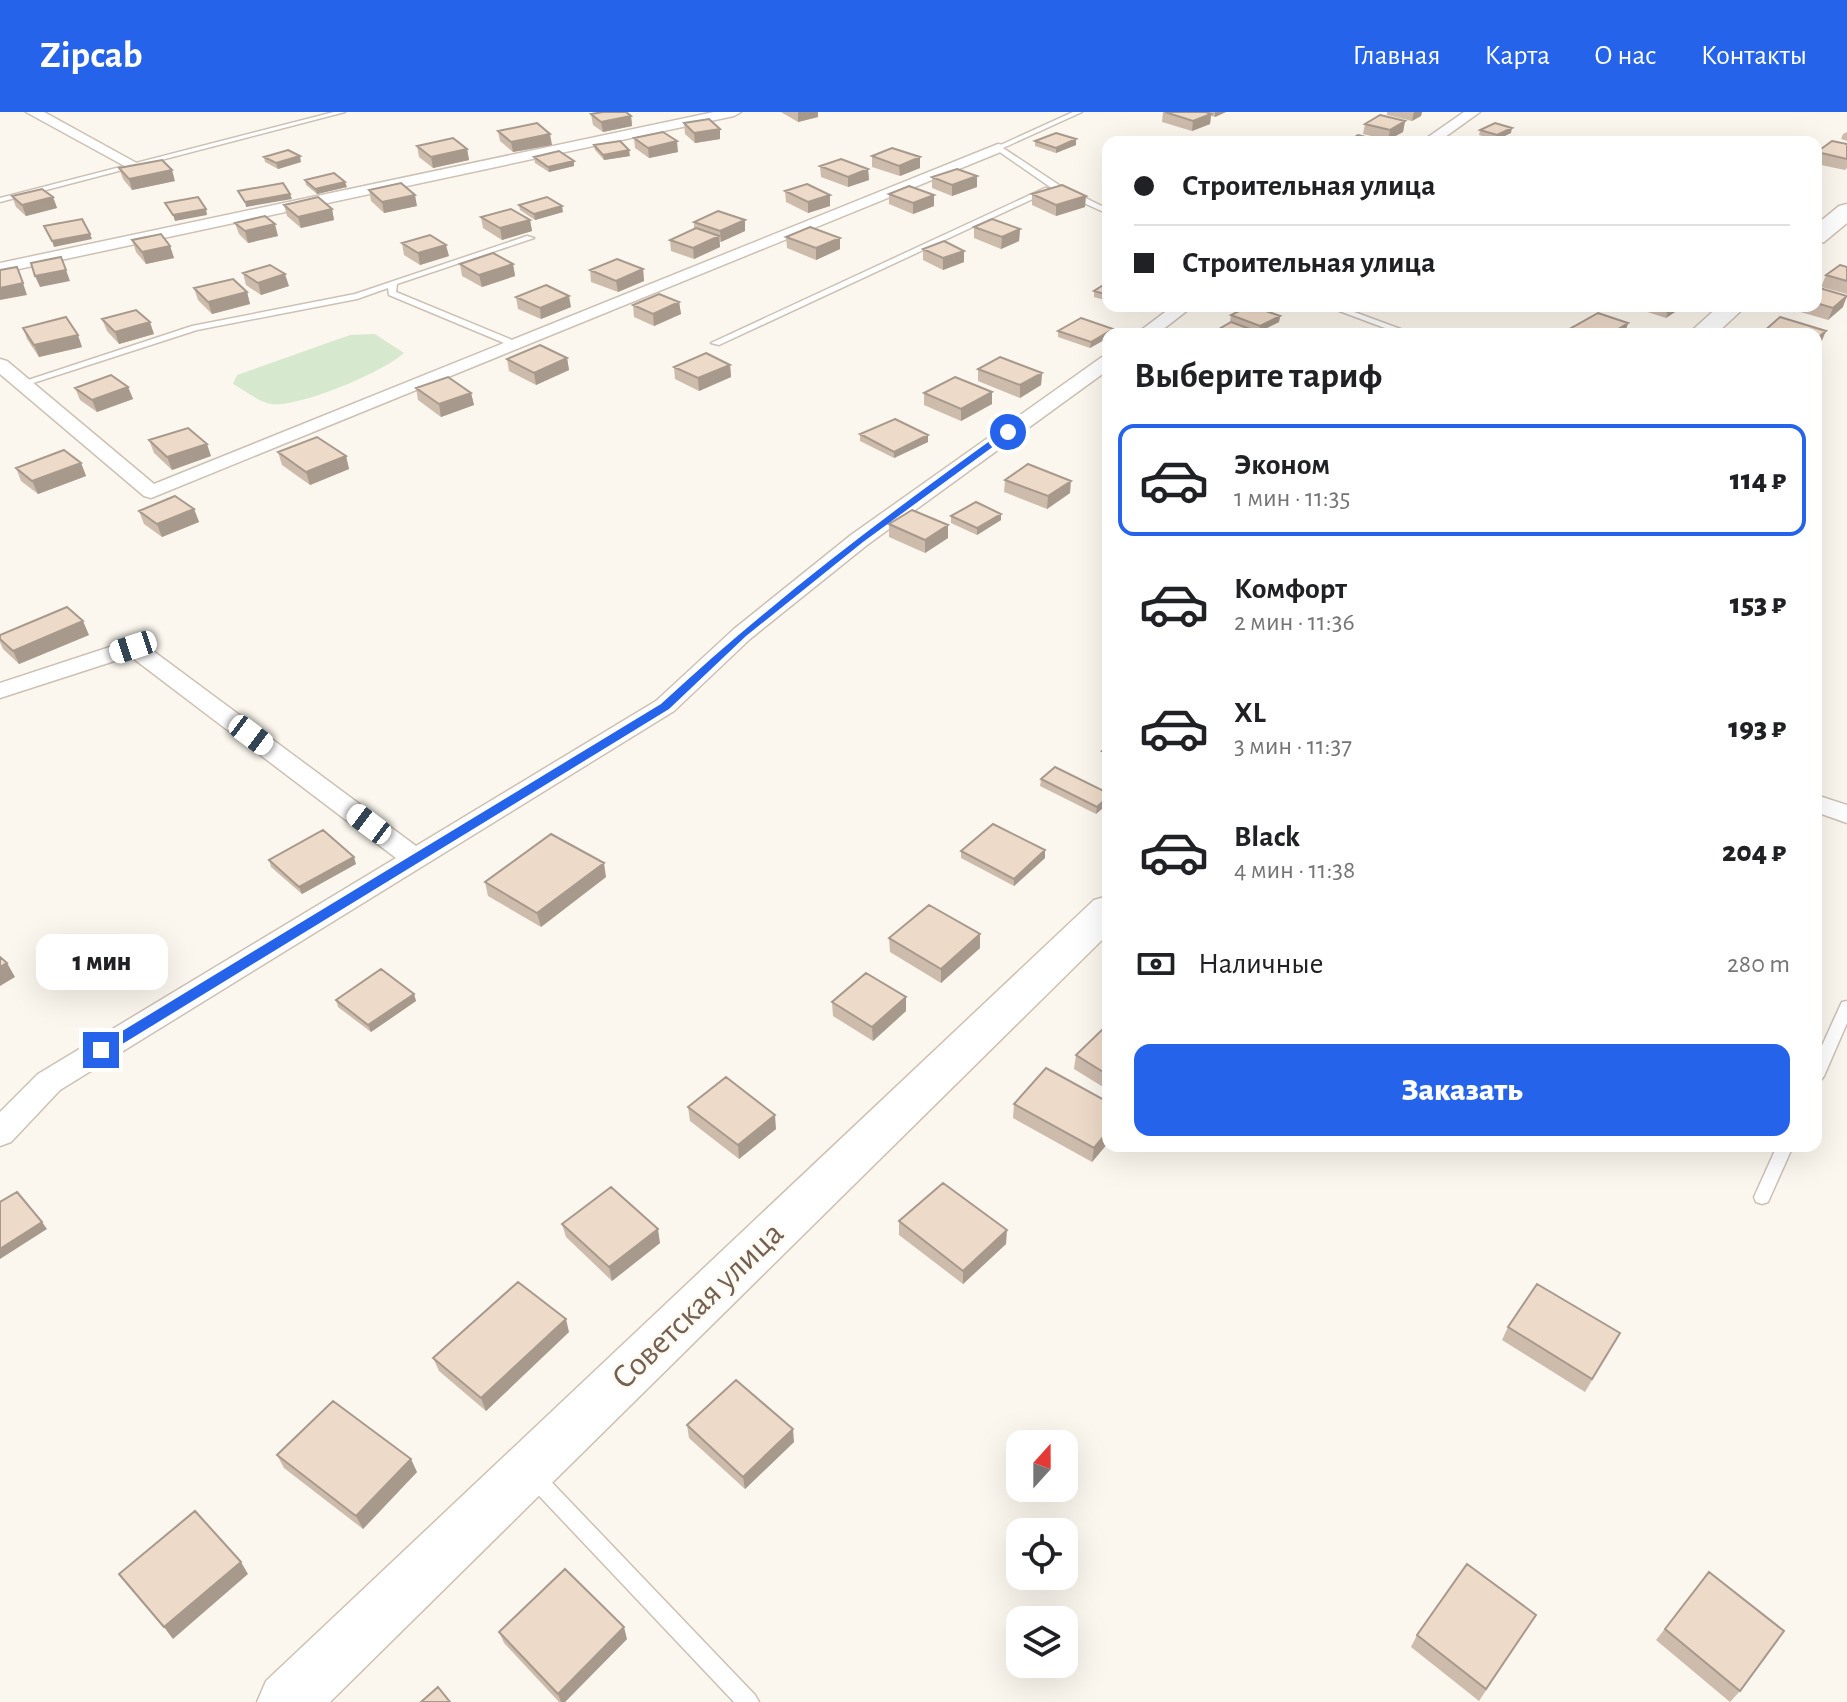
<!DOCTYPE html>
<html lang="ru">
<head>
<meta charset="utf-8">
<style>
  body { margin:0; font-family:"Alegreya Sans",sans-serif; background:#f2f2f2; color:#202124; height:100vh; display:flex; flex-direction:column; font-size:30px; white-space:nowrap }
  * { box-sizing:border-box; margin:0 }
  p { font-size:26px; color:#757577 }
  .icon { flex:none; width:44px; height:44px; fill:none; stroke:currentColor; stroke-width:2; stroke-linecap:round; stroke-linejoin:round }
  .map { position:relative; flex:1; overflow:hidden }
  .sheet { position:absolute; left:1102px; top:216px; width:720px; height:824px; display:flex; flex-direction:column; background:#fff; border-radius:16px; box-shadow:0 8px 32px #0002 }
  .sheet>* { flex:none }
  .banner { position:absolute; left:1102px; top:24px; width:720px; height:176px; border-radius:16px; box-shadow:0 8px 32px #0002; display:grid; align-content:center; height:176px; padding:0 32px; background:#fff }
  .needle { width:52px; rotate:21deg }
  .tools { position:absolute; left:1006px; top:1318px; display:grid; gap:16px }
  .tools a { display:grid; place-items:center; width:72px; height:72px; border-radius:16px; background:#fff; box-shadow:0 8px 32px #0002; font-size:40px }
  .end { position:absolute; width:36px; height:36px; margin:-18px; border:10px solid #2563eb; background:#fff; box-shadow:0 0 0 4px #fff }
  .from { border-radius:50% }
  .bubble { position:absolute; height:56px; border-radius:16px; background:#fff; box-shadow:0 8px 32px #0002; font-size:26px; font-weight:800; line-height:56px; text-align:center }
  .car { position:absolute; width:24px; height:48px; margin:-24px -12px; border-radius:10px; box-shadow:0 0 6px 2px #0007; background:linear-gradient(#fff 24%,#345 0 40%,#fff 0 76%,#345 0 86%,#fff 0) }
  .banner b { display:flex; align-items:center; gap:28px; height:76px; font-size:30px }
  .banner b+b { border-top:2px solid #e0e0e0 }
  .banner i { width:20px; height:20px; background:#202124 }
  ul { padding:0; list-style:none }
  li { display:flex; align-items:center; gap:24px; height:112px; margin:0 16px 12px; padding:0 16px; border:4px solid transparent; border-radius:16px }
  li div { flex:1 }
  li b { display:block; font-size:30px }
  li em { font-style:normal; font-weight:800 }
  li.active { border-color:#2563eb }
  li>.icon { width:72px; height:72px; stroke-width:1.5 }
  h2 { padding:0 32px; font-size:36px; line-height:96px }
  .pay { display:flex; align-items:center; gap:20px; height:88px; padding:0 32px; font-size:30px }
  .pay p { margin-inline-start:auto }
  .action { display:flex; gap:16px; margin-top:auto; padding:16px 32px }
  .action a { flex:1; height:92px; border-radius:16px; background:#2563eb; color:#fff; font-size:32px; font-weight:800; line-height:92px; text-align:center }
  header { display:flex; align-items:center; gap:48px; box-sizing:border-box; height:112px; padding:0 40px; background:#2563eb; color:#fff }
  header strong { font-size:38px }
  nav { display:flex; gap:44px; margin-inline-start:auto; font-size:28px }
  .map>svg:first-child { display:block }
  .green { fill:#d6e8cd }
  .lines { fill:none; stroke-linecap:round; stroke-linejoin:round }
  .lane-casing { stroke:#cdc0b4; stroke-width:3 }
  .street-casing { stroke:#cdc0b4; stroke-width:3 }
  .secondary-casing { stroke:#cfc1b2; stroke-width:3 }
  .lane { fill:#fff; fill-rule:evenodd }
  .street { fill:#fff; fill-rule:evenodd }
  .secondary { fill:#fff; fill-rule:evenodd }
  .wall { fill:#cdbbac }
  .shaded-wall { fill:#a7998c }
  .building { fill:#eedac8; stroke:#a7998c; stroke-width:2 }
  .route { fill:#2563eb }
  .labels { text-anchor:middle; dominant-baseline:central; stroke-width:6; stroke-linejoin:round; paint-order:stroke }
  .near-street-label { font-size:34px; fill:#756152; stroke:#fefbf4 }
</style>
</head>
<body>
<header>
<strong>Zipcab</strong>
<nav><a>Главная</a><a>Карта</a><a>О нас</a><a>Контакты</a></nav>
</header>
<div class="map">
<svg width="1847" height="1590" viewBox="0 0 1847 1590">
  <rect width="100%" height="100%" fill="#fbf7ee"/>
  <!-- green -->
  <path class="green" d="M375,222L404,241C383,260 299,296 271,292C259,290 244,278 233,272L237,263L350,223Z"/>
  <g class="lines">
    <!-- lane casing -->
    <g class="lane-casing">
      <path id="lane" d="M334,0H345L0,90V86Z
        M1073,0H1082L1003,36L1059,73L1108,97V102L1053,77L994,36Z
        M1045,76L1052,78L719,233L711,231Z
        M527,124L534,126L397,172L396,180L517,230V234H511L389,183L388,176L357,187L197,218L27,273L19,271L192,214L355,182Z
        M1326,194H1338L1414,222H1401Z
        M1847,889V911L1824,964L1821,968L1816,970V947L1840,894L1842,890Z
        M1777,1034H1793L1768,1090L1762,1092L1756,1090L1754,1085Z
        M533,1355L540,1358L755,1583L759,1590H734L526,1370L523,1364L526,1358Z"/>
    </g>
    <!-- street casing -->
    <g class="street-casing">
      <path id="street" d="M26,0H44L142,54L140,57H130Z
        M714,0H741L734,4L0,161V151Z
        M1464,0H1480L1438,30H1421Z
        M998,32L1003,33V39L151,386L144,384L0,262V247L7,249L154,372Z
        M1173,194H1193L1157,222H1136Z
        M1108,243V258L867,433L750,527L674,599L60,978L11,1030L0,1034V1000L38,962L396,746L130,544L0,586V571L125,530H141L416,734L656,589L734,517L851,423L1102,245Z
        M1816,683L1847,693V711L1816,700Z"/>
    </g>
    <!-- secondary casing -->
    <g class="secondary-casing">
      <path id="secondary" d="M1847,92V111L1824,130L1816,132V113L1839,94Z
        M1719,194H1746L1716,222H1688Z
        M1108,784V822L330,1590H257L266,1569L1094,788Z"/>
    </g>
    <!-- lane -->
    <use href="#lane" class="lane"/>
    <!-- street -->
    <use href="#street" class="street"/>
    <!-- secondary -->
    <use href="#secondary" class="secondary"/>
  </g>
  <!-- wall -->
  <path class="wall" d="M781,0H818V5L798,10Z
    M1163,0H1226L1215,5L1211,4L1210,12L1192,19L1162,10Z
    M1387,0H1422L1421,4L1412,9L1387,3Z
    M591,2L631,4L632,14L603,20L593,13Z
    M1405,9L1403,20L1388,28L1363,22L1365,12Z
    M684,11L720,17V27L695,31L685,22Z
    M1480,18L1511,21L1496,28L1479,23Z
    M498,19L552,33L513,40L500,29Z
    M1847,20V29L1841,27L1843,22Z
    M634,26L678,40L649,46L635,36Z
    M1076,27V33L1056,41L1035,34V29Z
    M1847,32V56L1845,58L1816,52L1817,40Z
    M594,33L630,44L604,48L595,38Z
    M417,34L467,37L469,48L433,56L419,45Z
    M872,44L920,56L900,64L872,55Z
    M264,45L301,50L278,57L265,50Z
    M534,45L574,54L549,60L535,51Z
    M820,54L868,57L869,68L848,75L821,65Z
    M119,56L175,69L132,78L123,67Z
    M977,64V75L952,84L932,76V65Z
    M305,68L347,75L317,82L306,73Z
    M369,78L417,94L384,101L371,89Z
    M785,79L830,83V94L808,101L786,90Z
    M889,82L934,83V94L913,102L889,92Z
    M1032,82L1085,95L1056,104L1032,93Z
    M12,84L53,85L57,96L26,104L16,95Z
    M284,93L332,97L334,108L301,116L287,104Z
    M519,93L563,100L535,108L520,98Z
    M481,105L530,108L532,119L502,128L483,116Z
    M694,110L745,119L720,130V135L694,147L671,139L670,128L694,117Z
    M235,111L278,124L248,131L239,122Z
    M974,115L1020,117L1019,129L1001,137L974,126Z
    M786,125L840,137L816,148L787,136Z
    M132,128L170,134L174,146L146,152L136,140Z
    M402,131L449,144L420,153L404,143Z
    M923,137L964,139V150L943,158L923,148Z
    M460,152H513L515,164L482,175L462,164Z
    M1847,155V182L1821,175L1826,163Z
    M643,157L644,169L618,180L591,170L590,158Z
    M243,161L289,174L261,183L246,173Z
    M1108,170V189L1094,185V179Z
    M1816,175L1843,195L1828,208L1790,197L1791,194H1816Z
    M194,176L247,180L250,192L212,202L198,188Z
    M516,185L571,195L541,207L518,197Z
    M679,190L681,202L654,214L634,205L633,193Z
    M1636,194H1681V196L1666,206L1635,196Z
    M1231,203L1280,204L1279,210L1259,220H1258L1257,222H1213L1214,220L1255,219L1230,209Z
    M102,207L154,222L119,232L107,219Z
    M23,216L82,235L39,245L27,227Z
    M1113,217L1090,236L1058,225V219Z
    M567,246L569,258L536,273L509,259L507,247Z
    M730,253L731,265L699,279L675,267L674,255Z
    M978,257L1042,261L1041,273L1020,286L978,269Z
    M128,275L133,287L97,300L80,288L75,276Z
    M416,276L471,281L474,293L441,305L418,288Z
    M924,281L992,292L961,309L924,293Z
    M860,322L928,330L894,346L860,329Z
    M149,328L211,344L172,358L154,341Z
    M278,340L346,344L349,357L310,373L282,353Z
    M81,351L86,364L38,382L21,369L16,356Z
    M1005,368L1070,381L1047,397L1004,380Z
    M194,397L199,410L162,425L144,412L139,399Z
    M951,404L1001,408L977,423L951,411Z
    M889,412L948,413V426L925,441L889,425Z
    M0,523H89L19,552L3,537L0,530Z
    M1108,634V649L1102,646V639Z
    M1041,667L1108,681L1096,702L1040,674Z
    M1045,738V746L1014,774L961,746V739Z
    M269,748L356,752L302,782L271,755Z
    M606,765L541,815L488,784L485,770Z
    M889,826L980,836L941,871L890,840Z
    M414,882L416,889L371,920L338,895L336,888Z
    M832,890L906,899L873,929L833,904Z
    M1108,912V978L1074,957L1076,943Z
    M1108,990V1031L1092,1050L1013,1006L1014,992Z
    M688,995L776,1017L739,1047L690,1009Z
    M899,1109L1006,1132L963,1172L899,1123Z
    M562,1112L660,1131L612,1169L566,1125Z
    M1508,1215L1620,1221L1585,1280L1502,1228Z
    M569,1220L486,1299L439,1259L433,1246Z
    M687,1313L794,1330L745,1377L689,1326Z
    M277,1343L417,1360L363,1417L284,1356Z
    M1709,1460L1740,1579L1730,1590L1656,1528Z
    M1536,1503L1479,1589L1411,1535L1417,1523Z
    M499,1520L627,1527L565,1590H559L504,1531Z"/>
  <!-- shaded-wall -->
  <path class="shaded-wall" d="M798,0H818V5L798,10Z
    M1215,0H1226L1215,5Z
    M1414,0H1422L1421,4L1412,9Z
    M1211,2L1210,12L1192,19L1193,9Z
    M631,4L632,14L603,20L601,10Z
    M1405,9L1403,20L1388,28L1390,18Z
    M1512,16L1511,21L1496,28L1497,23Z
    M720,17V27L695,31L694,21Z
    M550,22L552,33L513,40L511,30Z
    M1076,27V33L1056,41V36Z
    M677,29L678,40L649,46L648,36Z
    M467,37L469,48L433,56L431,45Z
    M629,38L630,44L604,48L603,43Z
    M300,44L301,50L278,57L276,51Z
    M920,45V56L900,64L899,54Z
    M574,49V54L549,60L548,55Z
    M868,57L869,68L848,75V65Z
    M172,58L175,69L132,78L129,67Z
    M977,64V75L952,84V73Z
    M345,70L347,75L317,82L315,77Z
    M290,82L292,87L246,95L245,90Z
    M415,83L417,94L384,101L382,90Z
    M830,83V94L808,101V90Z
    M934,83V94L913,102V91Z
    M1086,84L1085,95L1056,104V93Z
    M53,85L57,96L26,104L22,93Z
    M562,94L563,100L535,108L534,102Z
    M206,97L207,103L175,109L173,103Z
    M332,97L334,108L301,116L298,105Z
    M530,108L532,119L502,128L500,116Z
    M745,108V119L721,130L720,119Z
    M275,112L278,124L248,131L245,119Z
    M1020,117L1019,129L1001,137L1002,125Z
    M90,122L92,127L54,135L52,129Z
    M719,124L720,135L694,147L693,136Z
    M840,126V137L816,148V136Z
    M446,133L449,144L420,153L418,141Z
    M170,134L174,146L146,152L142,140Z
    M964,139V150L943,158V146Z
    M513,152L515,164L482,175L479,163Z
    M643,157L644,169L618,180L616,169Z
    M66,158L70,169L40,175L35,164Z
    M285,162L289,174L261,183L258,171Z
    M23,171L27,183L0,188V176Z
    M247,180L250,192L212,202L208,190Z
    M569,184L571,195L541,207L540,196Z
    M1847,184L1843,195L1828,208L1833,196Z
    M679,190L681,202L654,214L653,202Z
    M1676,194H1681V196L1666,206L1668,200Z
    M1280,204L1279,210L1259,220L1260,214Z
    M150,210L154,222L119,232L115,220Z
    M1628,211L1625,222H1610Z
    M1113,217V222H1108V226L1090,236L1091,230Z
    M1826,219L1821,231L1816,235V227Z
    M78,223L82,235L39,245L34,233Z
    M567,246L569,258L536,273L534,261Z
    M730,253L731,265L699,279L698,266Z
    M1042,261L1041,273L1020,286V273Z
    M128,275L133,287L97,300L92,288Z
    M992,280V292L961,309V297Z
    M471,281L474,293L441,305L439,292Z
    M928,323V330L894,346V340Z
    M207,332L211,344L172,358L167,345Z
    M346,344L349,357L310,373L306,360Z
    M81,351L86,364L38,382L32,369Z
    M1071,369L1070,381L1047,397L1048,384Z
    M194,397L199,410L162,425L157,412Z
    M1001,402V408L977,423V416Z
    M948,413V426L925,441V428Z
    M83,509L89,523L19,552L13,539Z
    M1108,685V692L1096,702L1097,695Z
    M1045,738V746L1014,774V767Z
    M354,745L356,752L302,782L299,775Z
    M604,751L606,765L541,815L537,801Z
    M980,822V836L941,871V857Z
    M7,851L15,865L0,874V855Z
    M414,882L416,889L371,920L368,913Z
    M906,885V899L873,929L872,915Z
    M775,1003L776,1017L739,1047L738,1033Z
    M1108,1019V1031L1092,1050L1094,1036Z
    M42,1110L47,1117L0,1147V1137Z
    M658,1117L660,1131L612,1169L609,1155Z
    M1007,1118L1006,1132L963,1172V1159Z
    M566,1207L569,1220L486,1299L481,1286Z
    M793,1317L794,1330L745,1377L743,1365Z
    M411,1347L417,1360L363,1417L356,1404Z
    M241,1450L248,1462L173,1527L164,1515Z
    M624,1515L627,1527L565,1590H561L558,1582Z"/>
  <!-- building -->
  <path class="building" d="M603,0H626L631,4L601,10L591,2Z
    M1165,0H1206L1211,2L1193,9Z
    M1380,3L1405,9L1390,18L1365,12Z
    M709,7L720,17L694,21L684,11Z
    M537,11L550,22L511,30L498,19Z
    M1495,11L1512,16L1497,23L1480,18Z
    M663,20L677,29L648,36L634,26Z
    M1056,21L1076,27L1056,36L1035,29Z
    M1358,23L1380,29L1347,30Z
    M453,26L467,37L431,45L417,34Z
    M620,29L629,38L603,43L594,33Z
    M1832,29L1847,32V47L1817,40Z
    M892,36L920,45L899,54L872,44Z
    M288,38L300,44L276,51L264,45Z
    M559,39L574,49L548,55L534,45Z
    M841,47L868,57L848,65L820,54Z
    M162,48L172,58L129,67L119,56Z
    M957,57L977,64L952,73L932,65Z
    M334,61L345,70L315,77L305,68Z
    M283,71L290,82L245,90L238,79Z
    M401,71L415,83L382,90L369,78Z
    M807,72L830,83L808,90L785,79Z
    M1062,73L1086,84L1056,93L1032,82Z
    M909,74L934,83L913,91L889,82Z
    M42,77L53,85L22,93L12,84Z
    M198,85L206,97L173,103L165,91Z
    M318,85L332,97L298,105L284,93Z
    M547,85L562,94L534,102L519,93Z
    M511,97L530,108L500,116L481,105Z
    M718,99L745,108L720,119L694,110Z
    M265,104L275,112L245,119L235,111Z
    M82,107L90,122L52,129L44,114Z
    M992,107L1020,117L1002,125L974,115Z
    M810,115L840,126L816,136L786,125Z
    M696,116L719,124L693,136L670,128Z
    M161,122L170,134L142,140L132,128Z
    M430,123L446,133L418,141L402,131Z
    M944,129L964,139L943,146L923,137Z
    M493,141L513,152L479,163L460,152Z
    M61,145L66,158L35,164L31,151Z
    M617,147L643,157L616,169L590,158Z
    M270,153L285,162L258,171L243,161Z
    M1840,153L1847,155V169L1826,163Z
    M17,155L23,171L0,176V158Z
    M233,167L247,180L208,190L194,176Z
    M1108,170V183L1094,179Z
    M546,173L569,184L540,196L516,185Z
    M1816,175L1847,184L1833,196L1816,191Z
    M659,182L679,190L653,202L633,193Z
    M1249,194H1252L1280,204L1260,214L1231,203Z
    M1650,194H1676L1668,200Z
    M136,198L150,210L115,220L102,207Z
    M1598,201L1628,211L1610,222H1576L1566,219Z
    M66,205L78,223L34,233L23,216Z
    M1780,205L1826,219L1816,227V222H1771L1763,220Z
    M1081,206L1113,217L1091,230L1058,219Z
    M1231,210L1258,220L1254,222H1218L1214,220Z
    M1559,219L1569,222H1554Z
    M540,233L567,246L534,261L507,247Z
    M706,241L730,253L698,266L674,255Z
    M1000,245L1042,261L1020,273L978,257Z
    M111,263L128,275L92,288L75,276Z
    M448,265L471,281L439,292L416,276Z
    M955,265L992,280L961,297L924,281Z
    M895,307L928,323L894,340L860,322Z
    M188,316L207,332L167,345L149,328Z
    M317,325L346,344L306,360L278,340Z
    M64,338L81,351L32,369L16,356Z
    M1028,352L1071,369L1048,384L1005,368Z
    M175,384L194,397L157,412L139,399Z
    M976,390L1001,402L977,416L951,404Z
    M912,398L948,413L925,428L889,412Z
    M67,495L83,509L13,539L0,527V523Z
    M1108,634V641L1102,639Z
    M1055,655L1108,681V685L1097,695L1041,667Z
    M993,712L1045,738L1014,767L961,739Z
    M323,718L354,745L299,775L269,748Z
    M551,722L604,751L537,801L485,770Z
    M929,793L980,822L941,857L889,826Z
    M0,845L7,851L0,855Z
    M381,857L414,882L368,913L336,888Z
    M866,861L906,885L872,915L832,890Z
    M1108,912V963L1076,943Z
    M1046,956L1108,990V1019L1094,1036L1014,992Z
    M726,965L775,1003L738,1033L688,995Z
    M943,1071L1007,1118L963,1159L899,1109Z
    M611,1075L658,1117L609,1155L562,1112Z
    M17,1080L42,1110L0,1137V1090Z
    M518,1170L566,1207L481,1286L433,1246Z
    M1537,1172L1620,1221L1592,1267L1508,1215Z
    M736,1268L793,1317L743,1365L687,1313Z
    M333,1289L411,1347L356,1404L277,1343Z
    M195,1399L241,1450L164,1515L119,1462Z
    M1467,1452L1536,1503L1486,1577L1417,1523Z
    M565,1457L624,1515L558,1582L499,1520Z
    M1709,1460L1784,1519L1740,1579L1665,1517Z
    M438,1575L450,1590H421Z"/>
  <!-- route -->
  <path class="route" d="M1005,318L1013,320L863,430L746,524L669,597L106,942H96V935L661,592C771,490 884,405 1005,318Z"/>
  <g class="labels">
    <!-- near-street labels -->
    <g class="near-street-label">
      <text transform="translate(698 1194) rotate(-44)">Советская улица</text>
    </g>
  </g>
</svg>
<div class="tools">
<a><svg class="needle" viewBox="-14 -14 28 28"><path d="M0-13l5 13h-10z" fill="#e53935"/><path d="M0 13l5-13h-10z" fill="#757577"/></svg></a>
<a><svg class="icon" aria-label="locate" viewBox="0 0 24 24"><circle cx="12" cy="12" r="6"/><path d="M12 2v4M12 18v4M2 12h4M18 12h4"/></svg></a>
<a><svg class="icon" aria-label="layers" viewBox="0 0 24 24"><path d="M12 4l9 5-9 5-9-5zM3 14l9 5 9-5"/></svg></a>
</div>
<i class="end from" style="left:1008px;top:320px"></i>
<i class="end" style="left:101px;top:938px"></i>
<div class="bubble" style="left:36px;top:822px;width:132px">1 мин</div>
<i class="car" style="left:133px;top:535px;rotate:252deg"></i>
<i class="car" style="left:251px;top:623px;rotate:127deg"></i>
<i class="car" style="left:369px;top:712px;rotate:307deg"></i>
<div class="banner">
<b><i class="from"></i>Строительная улица</b>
<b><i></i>Строительная улица</b>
</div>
<section class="sheet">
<h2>Выберите тариф</h2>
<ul>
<li class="active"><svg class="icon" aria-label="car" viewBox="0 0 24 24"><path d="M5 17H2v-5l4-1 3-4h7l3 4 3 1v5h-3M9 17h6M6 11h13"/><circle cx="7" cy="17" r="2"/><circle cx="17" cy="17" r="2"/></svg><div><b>Эконом</b><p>1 мин · 11:35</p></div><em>114 ₽</em></li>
<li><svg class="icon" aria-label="car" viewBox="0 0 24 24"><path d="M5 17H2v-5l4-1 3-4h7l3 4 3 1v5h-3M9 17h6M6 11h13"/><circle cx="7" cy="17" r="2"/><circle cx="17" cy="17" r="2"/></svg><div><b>Комфорт</b><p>2 мин · 11:36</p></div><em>153 ₽</em></li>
<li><svg class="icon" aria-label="car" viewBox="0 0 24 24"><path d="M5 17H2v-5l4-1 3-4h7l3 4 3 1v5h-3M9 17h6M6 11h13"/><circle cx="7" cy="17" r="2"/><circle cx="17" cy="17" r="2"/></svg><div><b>XL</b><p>3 мин · 11:37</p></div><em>193 ₽</em></li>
<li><svg class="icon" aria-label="car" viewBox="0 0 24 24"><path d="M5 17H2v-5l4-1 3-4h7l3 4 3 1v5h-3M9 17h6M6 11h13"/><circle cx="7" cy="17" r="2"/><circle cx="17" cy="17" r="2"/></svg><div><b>Black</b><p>4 мин · 11:38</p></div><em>204 ₽</em></li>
</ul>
<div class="pay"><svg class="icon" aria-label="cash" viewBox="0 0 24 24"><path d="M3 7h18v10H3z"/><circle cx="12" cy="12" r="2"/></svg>Наличные<p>280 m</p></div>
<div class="action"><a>Заказать</a></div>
</section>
</div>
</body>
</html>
